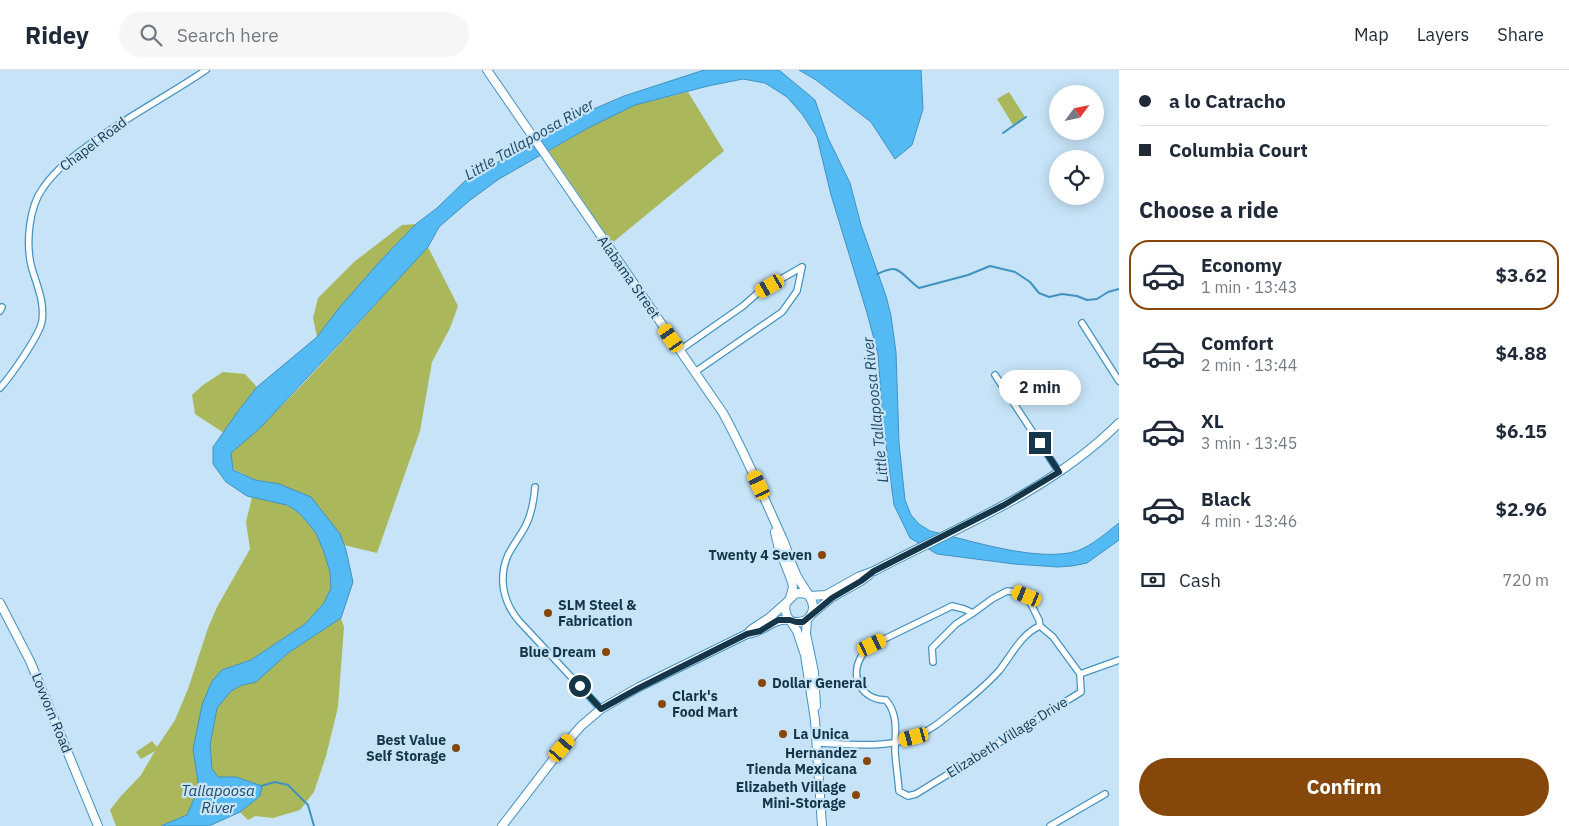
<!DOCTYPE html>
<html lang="en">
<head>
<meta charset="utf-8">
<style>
  body { margin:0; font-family:"IBM Plex Sans",sans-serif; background:#f6f6f7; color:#1f2937; height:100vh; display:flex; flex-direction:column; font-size:19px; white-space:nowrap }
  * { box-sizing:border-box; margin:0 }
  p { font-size:16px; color:#747a83 }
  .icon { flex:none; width:28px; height:28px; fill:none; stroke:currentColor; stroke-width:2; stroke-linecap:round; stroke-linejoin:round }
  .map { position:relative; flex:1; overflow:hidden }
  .panel { display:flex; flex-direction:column; background:#fff; width:450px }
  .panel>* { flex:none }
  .guide { display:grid; align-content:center; height:110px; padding:0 20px; background:#fff }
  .needle { width:32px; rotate:57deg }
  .fabs { position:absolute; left:1049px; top:15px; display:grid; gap:10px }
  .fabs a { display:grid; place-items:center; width:55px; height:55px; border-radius:50%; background:#fff; box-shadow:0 2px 12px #0003; font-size:25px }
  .end { position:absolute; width:22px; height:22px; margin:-11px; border:6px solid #153649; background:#fff; box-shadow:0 0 0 2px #fff }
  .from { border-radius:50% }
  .bubble { position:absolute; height:35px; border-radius:18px; background:#fff; box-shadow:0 2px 12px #0003; font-size:16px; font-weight:800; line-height:35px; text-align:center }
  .car { position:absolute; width:15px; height:30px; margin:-15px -8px; border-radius:6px; box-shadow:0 0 4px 1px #0007; background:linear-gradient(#f5c518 24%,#345 0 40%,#f5c518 0 76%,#345 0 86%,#f5c518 0) }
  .guide b { display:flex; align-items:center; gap:18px; height:48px; font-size:19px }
  .guide b+b { border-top:1px solid #e0e1e3 }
  .guide i { width:12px; height:12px; background:#1f2937 }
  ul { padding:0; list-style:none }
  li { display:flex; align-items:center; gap:15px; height:70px; margin:0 10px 8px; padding:0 10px; border:2px solid transparent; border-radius:20px }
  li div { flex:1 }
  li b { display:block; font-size:19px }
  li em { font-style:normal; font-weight:800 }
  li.current { border-color:#86470b }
  li>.icon { width:45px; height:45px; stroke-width:1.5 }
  h2 { padding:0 20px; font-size:22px; line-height:60px }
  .pay { display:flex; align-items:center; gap:12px; height:55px; padding:0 20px; font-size:19px }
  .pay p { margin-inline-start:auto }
  .primary-button { display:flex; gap:10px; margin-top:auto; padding:10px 20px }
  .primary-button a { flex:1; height:58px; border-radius:30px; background:#86470b; color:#fff; font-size:20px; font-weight:800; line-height:58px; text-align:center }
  header { display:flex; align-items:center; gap:30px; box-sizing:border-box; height:70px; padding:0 25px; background:#fff; border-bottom:1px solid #e0e1e3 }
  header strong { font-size:24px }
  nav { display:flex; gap:28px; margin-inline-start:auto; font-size:18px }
  .search { width:350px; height:45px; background:#f6f6f7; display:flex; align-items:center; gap:12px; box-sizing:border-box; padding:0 18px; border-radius:28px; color:#747a83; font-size:19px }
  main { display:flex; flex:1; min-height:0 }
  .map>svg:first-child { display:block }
  .green { fill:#aab75b }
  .water { fill:#54baf3; stroke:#4192c0 }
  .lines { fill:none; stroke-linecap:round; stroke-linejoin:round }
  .stream { stroke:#4192c0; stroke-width:2 }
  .street-casing { stroke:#4493c0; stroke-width:8 }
  .secondary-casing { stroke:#4493c0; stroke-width:10 }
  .street { stroke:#fff; stroke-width:5.5 }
  .secondary { stroke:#fff; stroke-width:8 }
  .route { stroke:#153649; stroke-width:6 }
  .poi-dot { fill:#86470b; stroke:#c6e3f7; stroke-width:2 }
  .labels { text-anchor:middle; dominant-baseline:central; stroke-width:4.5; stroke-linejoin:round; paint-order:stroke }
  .street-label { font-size:14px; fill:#153649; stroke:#c6e3f7 }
  .poi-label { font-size:14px; font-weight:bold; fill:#153649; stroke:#c6e3f7; text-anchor:end }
  .water-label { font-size:15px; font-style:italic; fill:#204a62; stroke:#c6e3f7 }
</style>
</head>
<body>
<header>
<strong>Ridey</strong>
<div class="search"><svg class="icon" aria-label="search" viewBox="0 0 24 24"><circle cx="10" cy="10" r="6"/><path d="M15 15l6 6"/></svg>Search here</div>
<nav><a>Map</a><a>Layers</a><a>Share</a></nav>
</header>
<main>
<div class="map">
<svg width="1119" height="756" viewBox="0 0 1119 756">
  <rect width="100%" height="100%" fill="#c6e3f7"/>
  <!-- green -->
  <path class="green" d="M688,22L724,81L612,173L549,81L588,58L635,35Z
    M1009,22L1025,47L1013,55L997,29Z
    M416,154C381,190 347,227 317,267L313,248L318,228L354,192L402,155Z
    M428,177L458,236L450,258L432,292L420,361L377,483L344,475L340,464L279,414L255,410L233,399L231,383C303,321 363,246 428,177Z
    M223,302L245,304L257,317L239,340L224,363L195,344L192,325L203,315Z
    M252,427L283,434L294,439L303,447L316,463L323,478L330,502L331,518L324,533L305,554L251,590L222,600L193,679L199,718L187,745L161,756H116L110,740L121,726L141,705L155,681L141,689L136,682L152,671L157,677L175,650L188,619L208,558L217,537L250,479L246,452Z
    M341,548L344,557L338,637L326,686L314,722L300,740L273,748L255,746L248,750L240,742L260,726L236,707H218L212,699L210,675L217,638L231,621L242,615L256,612L288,583Z"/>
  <!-- water -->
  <path class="water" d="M704,0H779L815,30L828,68L850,113L861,155L886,226L891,246L896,282L899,373L905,430L911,445L919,454L930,461C969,470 1038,493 1077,481C1093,475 1106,463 1119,453V470L1087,493L1072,496L1058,497L1014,494L937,484L910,468L894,435L883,353L878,284L867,243L831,125L817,67L802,44L787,27L765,13L743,9L708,16L635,35L588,58L499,109L469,131L439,157L428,177L336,277L260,358L231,383L233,400L255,410L279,414L311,427L340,464L346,480L353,512L341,548L288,583L256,612L242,615L231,621L217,638L210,675L212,699L218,707H236L262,716L260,726L240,742L209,756H161L187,745L199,718L193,679L202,635L212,611L222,600L251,590L305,554L324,533L331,518L330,502L324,482L316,463L303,447L294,439L287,435L247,426L226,412L213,394V377L239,340L257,317L317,267L339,238L383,188L416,154L437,138L466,110L589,41L624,26Z
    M799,0H921L923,39L912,75L895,89L871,52L816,10Z"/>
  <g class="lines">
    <!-- stream -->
    <path class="stream" d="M1003,63L1026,47
      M877,204C882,202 888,199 893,199C900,198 912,214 919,218L968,205L990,196L1015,202L1030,212L1039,223L1049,227L1062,224L1077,226L1087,230L1097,229L1108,222L1119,219
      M261,716L275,712L288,715L308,735L314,756"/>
    <!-- street casing -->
    <g class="street-casing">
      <path id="street" d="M0,241L2,237
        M1082,253L1119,311
        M680,280L743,236L760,221L802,197
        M695,302L782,242L797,221L802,197
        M995,305L1059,402
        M0,318C10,307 40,265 42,251C45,231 36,214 31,195C26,172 29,137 43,118C59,95 80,81 103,65C136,42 172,23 206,0
        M535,417C534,429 532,443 526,455C521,465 513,475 508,485C498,508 503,532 519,551L601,639
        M973,543L964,539L952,536L872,575C868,579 863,582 861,587C849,608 863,630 886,630C899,645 895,664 895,682C896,695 898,708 899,721L908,726L916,724L1081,622L1080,604L1053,567L1040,556
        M933,592L932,578L956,554L973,543L992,529L1007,521L1017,522L1027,526L1039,550L1040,556
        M1080,604L1119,590
        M816,673C847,674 885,679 915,667C932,660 945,648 959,637C973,626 987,614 999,601C1011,586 1021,564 1040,556
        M1050,756L1105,724"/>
    </g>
    <!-- secondary casing -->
    <g class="secondary-casing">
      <path id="secondary" d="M487,0L723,343C746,385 764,428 784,472C788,482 791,494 796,504C800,514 814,528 813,538C812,550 801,554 791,551
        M775,462L778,475L792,512L793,517L790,528
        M807,524L799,523L795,524L786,533L785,539L787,546L797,561L805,585L815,650L822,756
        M809,526L826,525L858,507L874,501C958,457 1051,421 1119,353
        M0,533L30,591L98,756
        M812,544L831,528L861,511L869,505
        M807,549L806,564L814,602L816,636
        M747,564L752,559L769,548L786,533
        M502,756L562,678L581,656L601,639L639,617L747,564C765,562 772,548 789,550"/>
    </g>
    <!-- street -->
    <use href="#street" class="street"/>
    <!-- secondary -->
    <use href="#secondary" class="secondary"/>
  </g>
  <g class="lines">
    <!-- route -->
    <path class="route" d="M580,616L601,639L639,618L747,564L760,561L778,550H790L796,552H803L832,528L861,511L874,501L1004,435L1059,402L1040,373"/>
  </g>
  <!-- markers -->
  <g class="poi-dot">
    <circle cx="822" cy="485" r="5"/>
    <circle cx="548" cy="543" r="5"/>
    <circle cx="606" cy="582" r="5"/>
    <circle cx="762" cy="613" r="5"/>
    <circle cx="662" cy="634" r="5"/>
    <circle cx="783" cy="664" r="5"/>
    <circle cx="456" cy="678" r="5"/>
    <circle cx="867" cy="691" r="5"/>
    <circle cx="856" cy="725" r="5"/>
  </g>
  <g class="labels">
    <!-- street labels -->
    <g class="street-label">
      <text transform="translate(93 74) rotate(-37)">Chapel Road</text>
      <text transform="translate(629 207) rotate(55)">Alabama Street</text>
      <text transform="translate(52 643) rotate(68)">Lovvorn Road</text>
      <text transform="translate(1007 667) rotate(-32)">Elizabeth Village Drive</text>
    </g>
    <!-- poi labels -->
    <g class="poi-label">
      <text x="812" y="485">Twenty 4 Seven</text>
      <text x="558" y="535" text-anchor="start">SLM Steel &amp;<tspan x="558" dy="16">Fabrication</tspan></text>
      <text x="596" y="582">Blue Dream</text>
      <text x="772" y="613" text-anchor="start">Dollar General</text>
      <text x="672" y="626" text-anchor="start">Clark's<tspan x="672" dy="16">Food Mart</tspan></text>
      <text x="793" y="664" text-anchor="start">La Unica</text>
      <text x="446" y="670">Best Value<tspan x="446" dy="16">Self Storage</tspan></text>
      <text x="857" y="683">Hernandez<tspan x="857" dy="16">Tienda Mexicana</tspan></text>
      <text x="846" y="717">Elizabeth Village<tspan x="846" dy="16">Mini-Storage</tspan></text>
    </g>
    <!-- water labels -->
    <g class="water-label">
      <text transform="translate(529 69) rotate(-30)">Little Tallapoosa River</text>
      <text transform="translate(875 340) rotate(-96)">Little Tallapoosa River</text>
      <text x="218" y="720">Tallapoosa<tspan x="218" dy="17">River</tspan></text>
    </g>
  </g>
</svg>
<div class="fabs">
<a><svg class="needle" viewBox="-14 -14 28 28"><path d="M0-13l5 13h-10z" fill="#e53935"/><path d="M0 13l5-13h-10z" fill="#747a83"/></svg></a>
<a><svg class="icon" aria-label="locate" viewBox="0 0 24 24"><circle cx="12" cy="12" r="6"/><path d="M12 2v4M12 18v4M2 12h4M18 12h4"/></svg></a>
</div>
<i class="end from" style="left:580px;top:616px"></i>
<i class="end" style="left:1040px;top:373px"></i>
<div class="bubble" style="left:999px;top:300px;width:82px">2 min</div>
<i class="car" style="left:770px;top:216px;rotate:240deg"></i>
<i class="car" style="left:671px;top:268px;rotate:325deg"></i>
<i class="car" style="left:759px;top:415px;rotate:335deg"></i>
<i class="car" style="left:1027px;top:526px;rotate:292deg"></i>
<i class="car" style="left:872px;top:575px;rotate:64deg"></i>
<i class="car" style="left:914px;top:667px;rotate:255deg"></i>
<i class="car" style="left:562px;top:678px;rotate:41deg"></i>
</div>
<section class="panel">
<div class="guide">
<b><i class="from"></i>a lo Catracho</b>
<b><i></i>Columbia Court</b>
</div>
<h2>Choose a ride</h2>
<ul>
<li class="current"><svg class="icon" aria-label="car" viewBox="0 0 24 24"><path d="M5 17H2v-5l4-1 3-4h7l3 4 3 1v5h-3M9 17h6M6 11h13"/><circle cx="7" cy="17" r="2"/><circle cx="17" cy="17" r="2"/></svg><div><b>Economy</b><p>1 min · 13:43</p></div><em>$3.62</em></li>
<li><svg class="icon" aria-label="car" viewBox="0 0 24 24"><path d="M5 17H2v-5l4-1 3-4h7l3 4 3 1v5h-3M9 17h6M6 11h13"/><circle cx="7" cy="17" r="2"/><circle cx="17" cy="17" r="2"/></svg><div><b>Comfort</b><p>2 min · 13:44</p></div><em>$4.88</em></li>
<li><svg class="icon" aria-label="car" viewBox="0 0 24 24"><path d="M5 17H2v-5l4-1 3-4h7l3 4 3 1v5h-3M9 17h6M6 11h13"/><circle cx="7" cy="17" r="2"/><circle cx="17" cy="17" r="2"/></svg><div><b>XL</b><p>3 min · 13:45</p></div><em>$6.15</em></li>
<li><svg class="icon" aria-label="car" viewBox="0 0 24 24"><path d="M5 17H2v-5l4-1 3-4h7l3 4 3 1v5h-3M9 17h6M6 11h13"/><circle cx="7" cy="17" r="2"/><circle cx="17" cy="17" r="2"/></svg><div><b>Black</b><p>4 min · 13:46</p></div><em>$2.96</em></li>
</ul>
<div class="pay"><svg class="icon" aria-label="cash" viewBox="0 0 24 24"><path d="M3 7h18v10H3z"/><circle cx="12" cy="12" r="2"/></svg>Cash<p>720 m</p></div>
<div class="primary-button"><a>Confirm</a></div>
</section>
</main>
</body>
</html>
